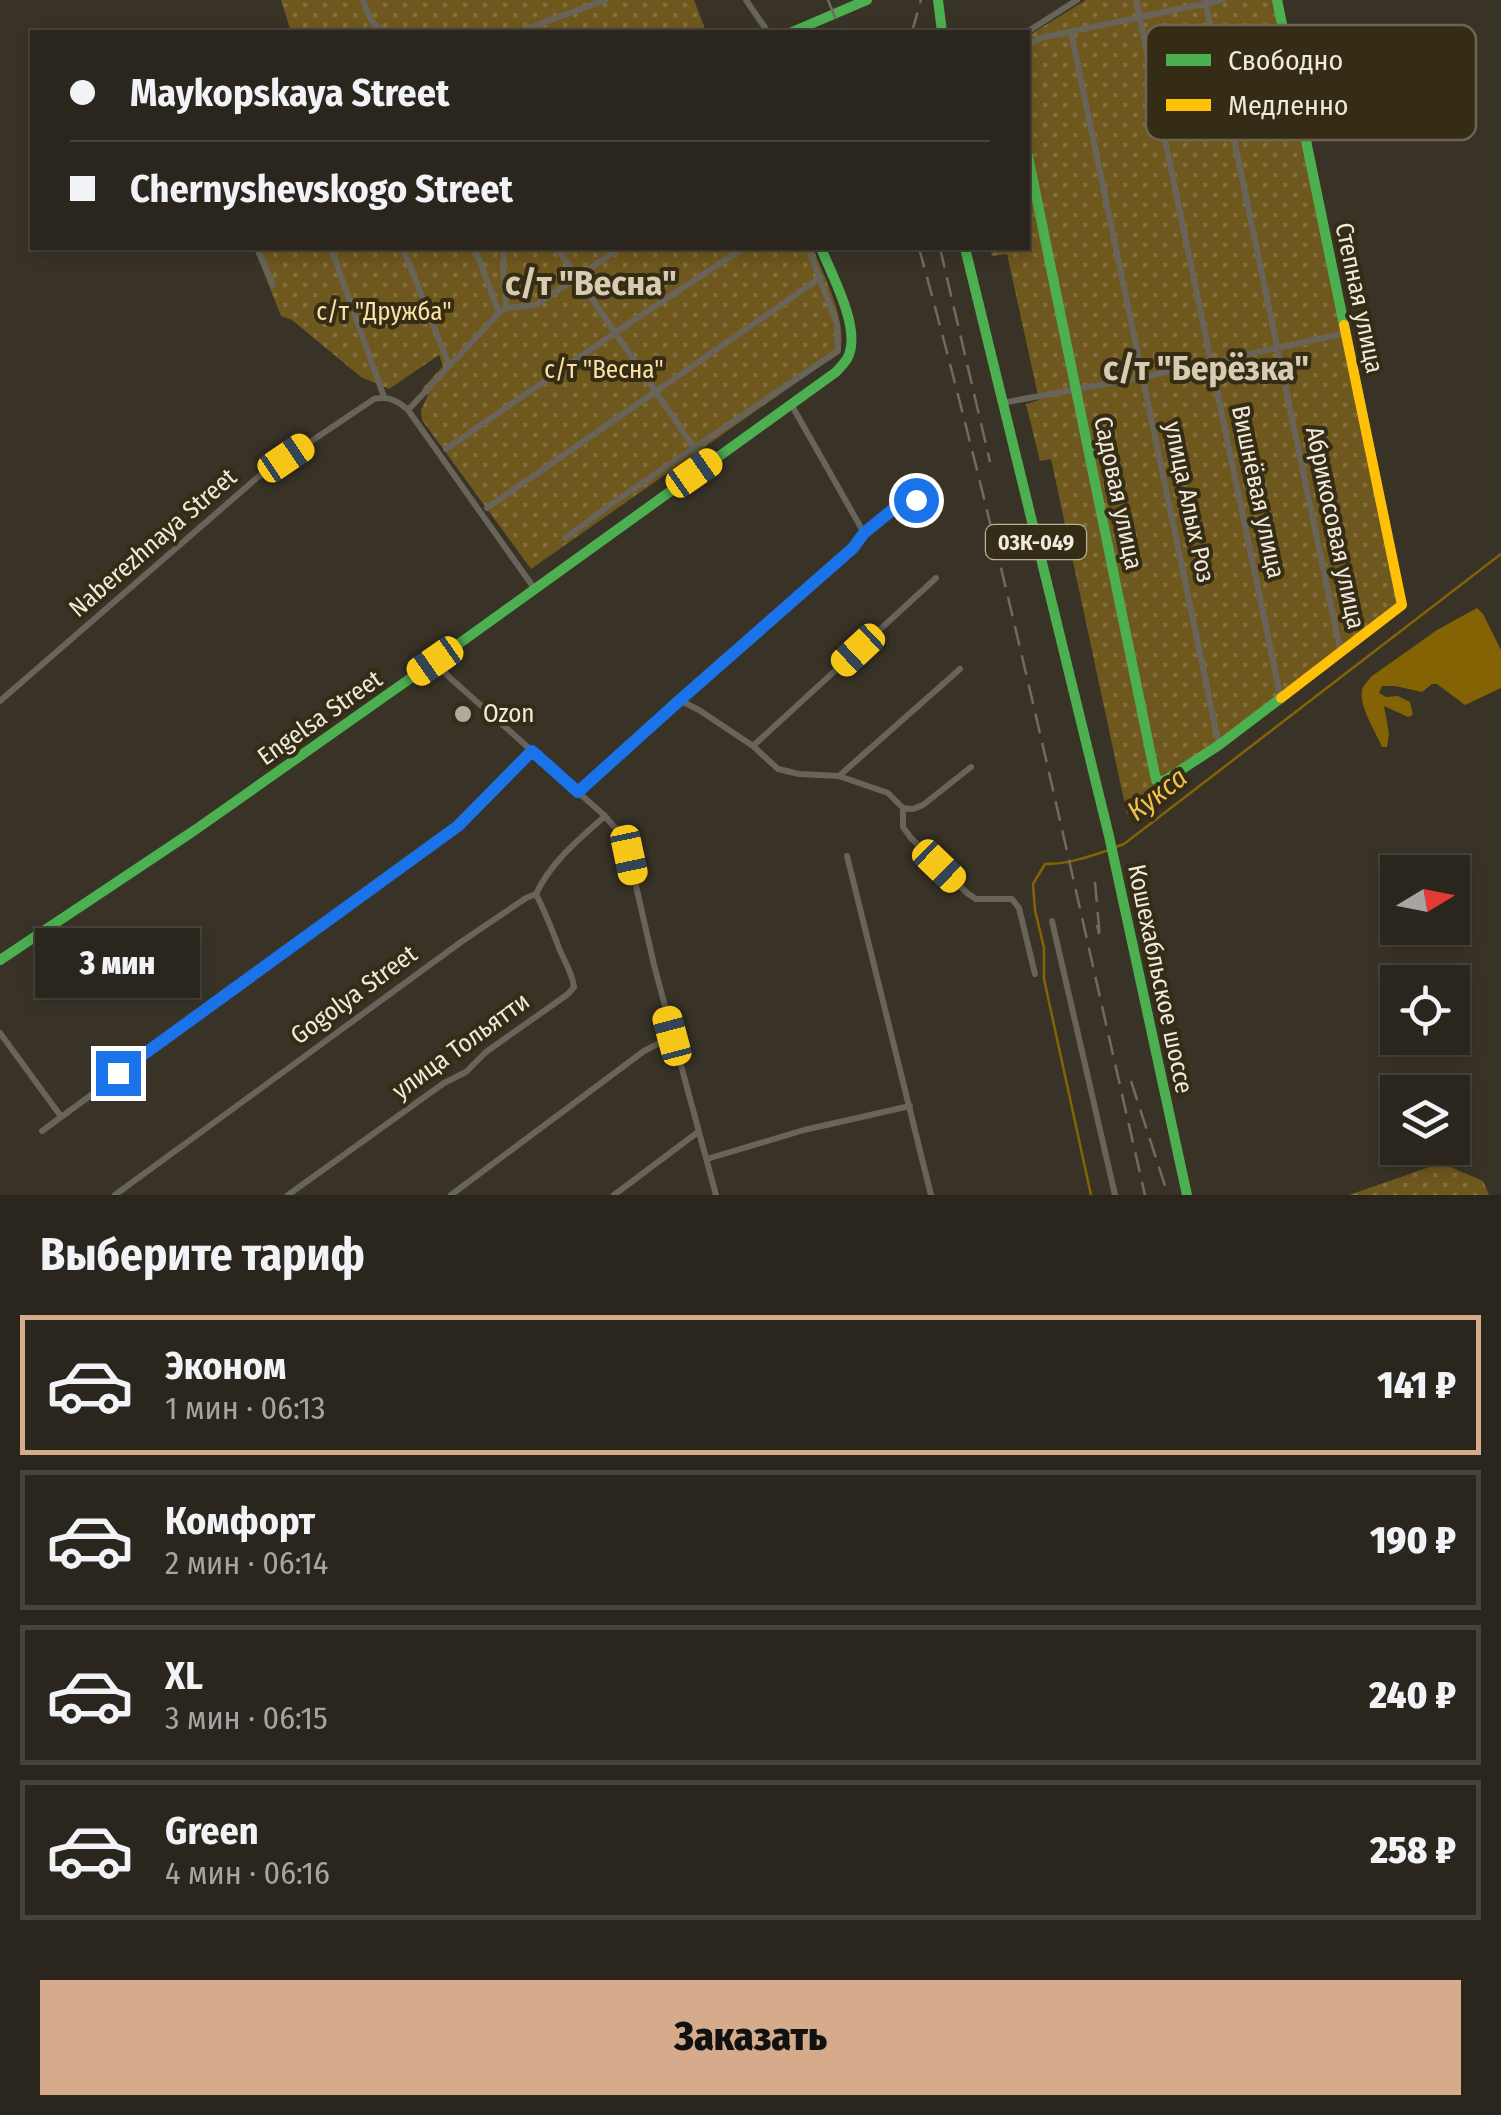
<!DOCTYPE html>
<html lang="ru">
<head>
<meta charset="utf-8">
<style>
  body { margin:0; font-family:"Fira Sans Condensed",sans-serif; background:#332e26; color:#f1f3f6; height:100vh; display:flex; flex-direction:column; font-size:38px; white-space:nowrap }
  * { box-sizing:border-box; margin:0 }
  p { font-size:32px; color:#a6a5a4 }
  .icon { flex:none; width:55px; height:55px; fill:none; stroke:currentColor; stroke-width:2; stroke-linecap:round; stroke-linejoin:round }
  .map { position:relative; height:1195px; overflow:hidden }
  .panel { display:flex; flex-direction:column; background:#2b261d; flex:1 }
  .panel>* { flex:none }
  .top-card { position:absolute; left:30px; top:30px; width:1000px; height:220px; border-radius:0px; box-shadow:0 5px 15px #0003,0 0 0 2px #47433b; display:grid; align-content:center; height:220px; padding:0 40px; background:#2b261d }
  .needle { width:65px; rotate:80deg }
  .buttons { position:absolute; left:1380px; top:855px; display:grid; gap:20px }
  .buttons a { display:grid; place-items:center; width:90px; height:90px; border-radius:0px; background:#2b261d; box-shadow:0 5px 15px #0003,0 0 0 2px #47433b; font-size:50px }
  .end { position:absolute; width:45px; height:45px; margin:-22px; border:12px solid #1a73e8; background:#fff; box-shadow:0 0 0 5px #fff }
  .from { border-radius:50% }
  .bubble { position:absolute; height:70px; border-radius:0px; background:#2b261d; box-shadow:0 5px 15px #0003,0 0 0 2px #47433b; font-size:32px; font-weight:800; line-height:70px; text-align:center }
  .car { position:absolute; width:30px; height:60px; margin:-30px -15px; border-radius:12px; box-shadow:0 0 8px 2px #0007; background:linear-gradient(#f5c518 24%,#345 0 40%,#f5c518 0 76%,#345 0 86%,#f5c518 0) }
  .top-card b { display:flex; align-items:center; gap:35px; height:95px; font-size:38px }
  .top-card b+b { border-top:2px solid #47433b }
  .top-card i { width:25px; height:25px; background:#f1f3f6 }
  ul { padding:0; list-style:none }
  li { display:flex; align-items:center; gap:30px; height:140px; margin:0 20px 15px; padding:0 20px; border:5px solid #47433b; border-radius:0px }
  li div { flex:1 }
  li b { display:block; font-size:38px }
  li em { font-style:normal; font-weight:800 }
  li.on { border-color:#d6ab8b }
  li>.icon { width:90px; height:90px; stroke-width:1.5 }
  h2 { padding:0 40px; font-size:45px; line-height:120px }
  .action { display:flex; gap:20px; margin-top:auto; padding:20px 40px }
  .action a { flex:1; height:115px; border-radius:0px; background:#d6ab8b; color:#111; font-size:40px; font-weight:800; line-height:115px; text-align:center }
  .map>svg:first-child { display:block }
  .garden { fill:url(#garden-dots) }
  .water { fill:#836304 }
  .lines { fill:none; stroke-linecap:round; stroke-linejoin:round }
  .stream { stroke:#836304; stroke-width:2.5 }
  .street { stroke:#696459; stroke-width:6 }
  .fast { stroke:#4caf50; stroke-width:10 }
  .slow { stroke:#ffc107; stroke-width:10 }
  .rail { stroke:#706b62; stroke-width:2.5; stroke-dasharray:20 10; stroke-linecap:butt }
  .route { stroke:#1a73e8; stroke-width:12 }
  .poi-dot { fill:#b0aa9d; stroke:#352c16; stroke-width:4 }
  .labels { text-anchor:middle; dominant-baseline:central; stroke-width:8; stroke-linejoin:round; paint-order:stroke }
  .shield { fill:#352c16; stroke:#b8b1a1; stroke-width:2.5 }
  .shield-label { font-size:22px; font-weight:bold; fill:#f0eadc }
  .street-label { font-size:25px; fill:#f0eadc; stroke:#352c16 }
  .park-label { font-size:25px; fill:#fde1a4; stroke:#352c16 }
  .poi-label { font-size:25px; fill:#f0eadc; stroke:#352c16; text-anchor:start }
  .water-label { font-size:28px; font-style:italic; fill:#f0c14f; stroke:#352c16 }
  .district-label { font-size:35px; font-weight:bold; fill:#d7cbb1; stroke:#352c16 }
  .key { fill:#352c16; stroke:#6d6551; stroke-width:2.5 }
  .key-label { font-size:28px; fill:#f0eadc }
</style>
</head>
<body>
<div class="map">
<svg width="1501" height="1195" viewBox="0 0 1501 1195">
  <defs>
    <pattern id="garden-dots" width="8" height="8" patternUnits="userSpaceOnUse" patternTransform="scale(2.5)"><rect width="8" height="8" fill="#6f581e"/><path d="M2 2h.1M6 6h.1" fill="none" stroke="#84703e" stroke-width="1.8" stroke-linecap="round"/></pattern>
  </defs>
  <rect width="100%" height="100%" fill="#393327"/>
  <!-- garden -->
  <path class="garden" d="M281,0H694L706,32H291Z
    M1086,0H1282L1407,605L1267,713L1127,814L1051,459L1040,461L1026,404L1039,400L1007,254L992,256L990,248H1028V36Z
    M254,248H813C824,277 848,321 840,352L531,569L422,420L421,410L428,395L422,389L443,366L439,355L389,389L361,377L292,320L281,316Z
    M1441,1163L1483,1181L1489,1195H1349Z"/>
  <!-- water -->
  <path class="water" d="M1477,608L1483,614L1501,650V688L1465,705L1437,684H1432L1422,692L1395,686H1382L1379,693L1386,697L1398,696L1410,702L1413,715L1408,717L1384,706L1389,734L1387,747H1382C1376,732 1359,707 1362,690C1364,684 1368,681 1372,676L1437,630Z"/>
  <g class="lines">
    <!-- stream -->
    <path class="stream" d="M1113,848L1124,844L1501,554
      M1091,1195L1044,979V948L1035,910L1033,884L1045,864C1067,864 1085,858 1106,851"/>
    <!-- street -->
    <path class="street" d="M363,0C371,21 370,27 392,32
      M746,0L768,32
      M1136,0L1281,699
      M1205,0L1341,654
      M518,32L605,0
      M1027,32L1077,0
      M1071,32L1219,745
      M1028,45L1040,38L1222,0
      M257,248L273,285
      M331,248L384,397
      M403,248L449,365
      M475,248L499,313
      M505,248L503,264L506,308
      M557,248L695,449
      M1002,403L1143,377L1346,333
      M791,404L864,533
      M408,410L499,313L506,308L536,305L620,248
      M446,449L616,332L743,248
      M487,508L820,278
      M565,538L617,500L838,351L837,324L808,248
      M435,661L449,677L605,816L622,836L629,855L654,965L716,1195
      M679,700L699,710L753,746L778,769L799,774L839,776L888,793L903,808V827L911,838L967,893L976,899H1012L1019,908L1035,974
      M0,701L258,477L374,399C388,396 397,400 408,410L534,588
      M753,746L936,578
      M839,776L960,669
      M578,792L679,700L853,548L864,533L907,499L916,500
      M903,808L913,809L923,805L971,767
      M847,856L931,1195
      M1052,921L1115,1195
      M0,1033L60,1115
      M42,1131L459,826L532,751
      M707,1159L804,1130L910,1106
      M115,1195L461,942L526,898L536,894C551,862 579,839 605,816
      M288,1195L444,1083L466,1072L486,1052L568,994L574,987C572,972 564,961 559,948C552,929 545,912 536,894
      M451,1195L644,1051L673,1036
      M614,1195L698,1132"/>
    <!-- fast -->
    <path class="fast" d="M938,0L942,32
      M1277,0L1344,325
      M792,32L867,0
      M1028,156L1156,780L1164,781L1219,745L1281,698
      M965,248L1109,836L1187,1195
      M0,960L195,830L435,661L836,372C838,370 845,362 847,359C863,331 832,276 821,248"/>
    <!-- slow -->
    <path class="slow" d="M1281,698L1402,605L1344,325"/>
    <!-- rail -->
    <path class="rail" d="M828,0L841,32
      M912,32L921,0
      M919,248C1005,561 1072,878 1145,1195
      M940,248L990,462
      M1095,882L1100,938L1097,925
      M1131,1081L1168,1195"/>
  </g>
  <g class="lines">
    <!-- route -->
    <path class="route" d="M118,1073L458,826L532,751L578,792L680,700L853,548L864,533L907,498L916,500"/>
  </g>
  <!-- markers -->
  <circle class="poi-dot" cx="463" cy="714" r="10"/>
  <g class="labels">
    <!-- shield labels -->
    <rect class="shield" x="986" y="525" width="100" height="34" rx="8"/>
    <g class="shield-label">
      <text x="1036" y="542">03К-049</text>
    </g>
    <!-- street labels -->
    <g class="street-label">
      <text transform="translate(1359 298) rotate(78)">Степная улица</text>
      <text transform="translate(1258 492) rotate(78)">Вишнёвая улица</text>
      <text transform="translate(1118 493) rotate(78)">Садовая улица</text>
      <text transform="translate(1189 502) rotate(78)">улица Алых Роз</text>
      <text transform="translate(1335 528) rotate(78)">Абрикосовая улица</text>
      <text transform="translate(153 543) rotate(-41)">Naberezhnaya Street</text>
      <text transform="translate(320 718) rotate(-35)">Engelsa Street</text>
      <text transform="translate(1160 979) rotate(78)">Кошехабльское шоссе</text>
      <text transform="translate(354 995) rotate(-36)">Gogolya Street</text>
      <text transform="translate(461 1046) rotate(-36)">улица Тольятти</text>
    </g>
    <!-- park labels -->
    <g class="park-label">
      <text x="384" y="312">с/т "Дружба"</text>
      <text x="604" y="370">с/т "Весна"</text>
    </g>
    <!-- poi labels -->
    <g class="poi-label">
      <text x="483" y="714">Ozon</text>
    </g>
    <!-- water labels -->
    <g class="water-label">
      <text transform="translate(1157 794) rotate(-38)">Кукса</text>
    </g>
    <!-- district labels -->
    <g class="district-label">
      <text x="591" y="283">с/т "Весна"</text>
      <text x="1206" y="368">с/т "Берёзка"</text>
    </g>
  </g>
  <!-- legend -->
  <rect x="1146" y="25" width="330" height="115" rx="15" class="key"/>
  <rect x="1166" y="54" width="45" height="12" fill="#4caf50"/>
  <rect x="1166" y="99" width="45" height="12" fill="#ffc107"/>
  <g class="key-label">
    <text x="1228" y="70">Свободно</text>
    <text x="1228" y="115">Медленно</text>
  </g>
</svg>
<div class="buttons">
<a><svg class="needle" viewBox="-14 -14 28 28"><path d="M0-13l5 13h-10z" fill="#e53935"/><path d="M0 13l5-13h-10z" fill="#a6a5a4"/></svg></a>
<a><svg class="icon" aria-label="locate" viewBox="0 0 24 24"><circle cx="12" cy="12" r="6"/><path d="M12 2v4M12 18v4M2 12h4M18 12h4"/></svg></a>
<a><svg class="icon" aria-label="layers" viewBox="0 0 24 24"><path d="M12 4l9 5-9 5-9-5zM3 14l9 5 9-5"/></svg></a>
</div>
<i class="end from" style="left:916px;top:500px"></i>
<i class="end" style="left:118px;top:1073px"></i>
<div class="bubble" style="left:35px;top:928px;width:165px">3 мин</div>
<i class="car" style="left:286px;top:458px;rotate:56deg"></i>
<i class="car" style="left:694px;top:473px;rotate:55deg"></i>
<i class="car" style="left:858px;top:650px;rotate:227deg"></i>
<i class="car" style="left:435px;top:661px;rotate:235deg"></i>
<i class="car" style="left:629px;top:855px;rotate:168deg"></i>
<i class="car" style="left:939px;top:866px;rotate:134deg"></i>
<i class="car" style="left:672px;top:1036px;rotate:345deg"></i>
<div class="top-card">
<b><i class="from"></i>Maykopskaya Street</b>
<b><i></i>Chernyshevskogo Street</b>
</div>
</div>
<section class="panel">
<h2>Выберите тариф</h2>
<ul>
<li class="on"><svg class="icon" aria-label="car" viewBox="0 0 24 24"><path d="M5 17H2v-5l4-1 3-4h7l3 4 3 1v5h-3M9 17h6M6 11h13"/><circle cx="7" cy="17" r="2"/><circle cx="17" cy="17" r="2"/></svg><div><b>Эконом</b><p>1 мин · 06:13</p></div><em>141 ₽</em></li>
<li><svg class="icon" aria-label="car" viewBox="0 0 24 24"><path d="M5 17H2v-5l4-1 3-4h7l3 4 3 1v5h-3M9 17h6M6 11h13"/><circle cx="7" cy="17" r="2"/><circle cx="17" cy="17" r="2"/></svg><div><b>Комфорт</b><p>2 мин · 06:14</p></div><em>190 ₽</em></li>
<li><svg class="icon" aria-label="car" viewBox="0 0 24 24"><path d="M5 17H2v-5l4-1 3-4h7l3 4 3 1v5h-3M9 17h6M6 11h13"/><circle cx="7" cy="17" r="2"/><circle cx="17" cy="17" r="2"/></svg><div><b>XL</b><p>3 мин · 06:15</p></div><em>240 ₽</em></li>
<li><svg class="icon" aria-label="car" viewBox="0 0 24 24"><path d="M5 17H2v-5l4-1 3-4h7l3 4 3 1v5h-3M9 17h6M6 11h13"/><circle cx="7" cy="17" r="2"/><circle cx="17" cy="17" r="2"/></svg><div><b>Green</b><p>4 мин · 06:16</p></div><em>258 ₽</em></li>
</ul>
<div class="action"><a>Заказать</a></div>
</section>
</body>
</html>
